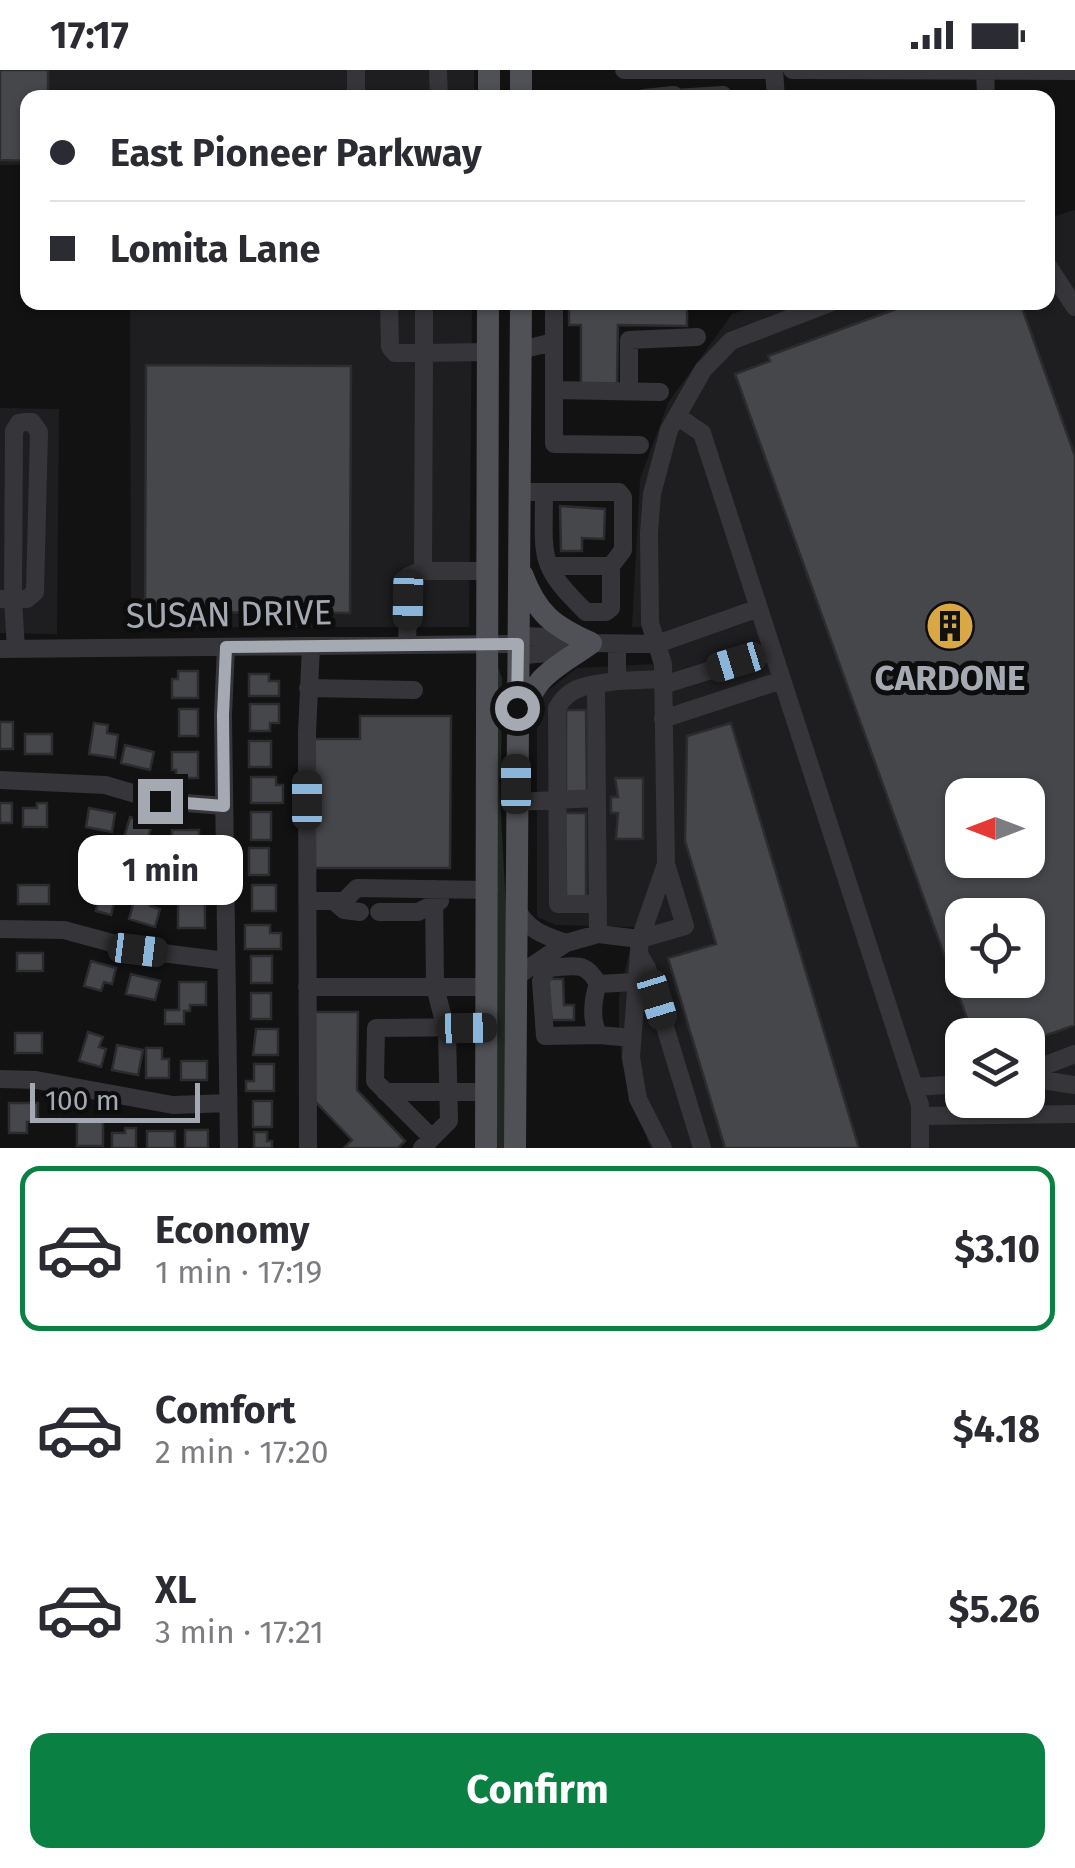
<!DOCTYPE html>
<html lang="en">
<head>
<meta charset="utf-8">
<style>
  body { margin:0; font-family:"Fira Sans",sans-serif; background:#f2f2f3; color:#2b2b33; height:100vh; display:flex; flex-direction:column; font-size:38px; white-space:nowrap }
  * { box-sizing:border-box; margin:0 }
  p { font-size:32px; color:#7c7c81 }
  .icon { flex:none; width:55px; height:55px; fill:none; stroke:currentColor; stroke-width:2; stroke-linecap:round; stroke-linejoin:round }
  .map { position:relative; height:1078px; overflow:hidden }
  .panel { display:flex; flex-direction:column; background:#fff; flex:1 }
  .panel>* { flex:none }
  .top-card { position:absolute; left:20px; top:20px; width:1035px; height:220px; border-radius:20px; box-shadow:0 2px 8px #0004; display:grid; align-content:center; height:220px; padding:0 30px; background:#fff }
  .needle { width:65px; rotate:270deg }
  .controls { position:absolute; left:945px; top:708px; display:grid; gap:20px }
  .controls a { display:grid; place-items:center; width:100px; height:100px; border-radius:20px; background:#fff; box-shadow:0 2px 8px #0004; font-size:50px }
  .scale { position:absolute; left:30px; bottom:25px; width:170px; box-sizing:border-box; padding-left:10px; border:5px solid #a5a9b2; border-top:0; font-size:28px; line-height:35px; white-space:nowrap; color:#a5a9b2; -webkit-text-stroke:8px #0d0d0e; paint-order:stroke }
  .end { position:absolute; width:45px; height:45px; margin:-22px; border:12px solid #a5a9b2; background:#111; box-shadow:0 0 0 5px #111 }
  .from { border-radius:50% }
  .bubble { position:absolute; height:70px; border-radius:20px; background:#fff; box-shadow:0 2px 8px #0004; font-size:32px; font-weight:700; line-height:70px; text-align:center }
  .car { position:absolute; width:30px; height:60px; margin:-30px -15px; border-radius:12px; box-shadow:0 0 8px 2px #0007; background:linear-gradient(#222 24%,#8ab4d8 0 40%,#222 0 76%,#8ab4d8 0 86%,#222 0) }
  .top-card b { display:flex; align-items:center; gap:35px; height:95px; font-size:38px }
  .top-card b+b { border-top:2px solid #e1e1e2 }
  .top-card i { width:25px; height:25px; background:#2b2b33 }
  ul { padding:18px 0 0; list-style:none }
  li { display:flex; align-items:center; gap:30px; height:165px; margin:0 20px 15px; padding:0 10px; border:5px solid transparent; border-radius:20px }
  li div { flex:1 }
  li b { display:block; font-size:38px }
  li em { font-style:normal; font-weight:700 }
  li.current { border-color:#0b8043 }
  li>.icon { width:90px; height:90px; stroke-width:1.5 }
  .primary-button { display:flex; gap:20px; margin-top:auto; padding:20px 30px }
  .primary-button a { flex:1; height:115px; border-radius:20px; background:#0b8043; color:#fff; font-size:40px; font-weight:700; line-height:115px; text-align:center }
  .status { display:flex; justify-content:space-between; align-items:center; height:70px; padding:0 50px; background:#fff; direction:ltr }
  .status svg { height:28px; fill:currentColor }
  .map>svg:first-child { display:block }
  .built { fill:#1e1e20; fill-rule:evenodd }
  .green { fill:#212722 }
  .building { fill:#46474b; stroke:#2c2c2f; stroke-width:2.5; fill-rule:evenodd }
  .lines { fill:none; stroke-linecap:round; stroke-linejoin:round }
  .minor { stroke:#36363a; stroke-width:18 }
  .major { stroke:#505156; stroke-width:22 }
  .route { stroke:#a5a9b2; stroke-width:12 }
  .labels { text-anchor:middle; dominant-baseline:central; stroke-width:10; stroke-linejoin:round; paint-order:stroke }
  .street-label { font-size:35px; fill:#a5a9b2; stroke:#0d0d0e }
  .poi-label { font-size:35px; font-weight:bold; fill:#a5a9b2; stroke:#0d0d0e }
</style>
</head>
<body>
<div class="status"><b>17:17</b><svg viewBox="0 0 49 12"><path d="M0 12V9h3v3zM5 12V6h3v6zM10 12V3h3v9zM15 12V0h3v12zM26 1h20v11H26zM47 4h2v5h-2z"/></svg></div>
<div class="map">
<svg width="1075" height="1078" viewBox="0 0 1075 1078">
  <rect width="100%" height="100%" fill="#121213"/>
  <!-- built -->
  <path class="built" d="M0,0H474V27L28,28L27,95H0Z
    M1075,140V1078H650L622,994L619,960V927L635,857L556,855L537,847V629L577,598L655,594V558L632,557L640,409L668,333L732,244L771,232H1048V148ZM962,725H1028V790H962ZM962,845H1028V910H962ZM962,965H1028V1030H962Z
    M130,233H472L469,557H131Z
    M0,338L59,339L57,564L0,563Z"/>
  <!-- green -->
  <path class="green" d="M498,597L502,608L501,707L499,708L507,856L506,1078H492Z"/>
  <!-- building -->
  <path class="building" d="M0,0H48V28H28V91L0,90Z
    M569,232H687V256L618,255L617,315H581V255H569Z
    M915,232H1020L1075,386V955L1028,972V965H973L735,304L770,291L768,286ZM962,725H1028V790H962ZM962,845H1028V910H962Z
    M146,295L351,296L350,543L145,542Z
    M560,436L605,439L604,469L582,468V481H561Z
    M178,601H198V628H172V609H178Z
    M249,604H269V611H279V626H249Z
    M250,634H279V653H270V661H250Z
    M179,639H198V666H179Z
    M566,640H586L587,726H566Z
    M360,646H451L450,798H315L310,669H360Z
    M0,652H13V679H0Z
    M94,653L108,655L107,663L118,665L115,688L89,684Z
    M731,653L859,1078H725L668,888L716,874L685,771L687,666Z
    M25,664H52V684H25Z
    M249,671H271V697H249Z
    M125,675L154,682L150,700L121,693Z
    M172,682H198V708H176V700H172Z
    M251,707H276V715H283V733H251Z
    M615,708H643V769H616L618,743H611V727H618Z
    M0,733H12V753H0Z
    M37,733H47V757H23V738H37Z
    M89,738L115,743L112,762L86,757Z
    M251,742H271V770H251Z
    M565,743H586V828H566Z
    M130,747L152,754L147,771L139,768L136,779L122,775Z
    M172,760H199V779H172Z
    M249,778H269V805H249Z
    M92,814L117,820L111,845L96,841L98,831L88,829Z
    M18,815H49V834H18Z
    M252,815H276V841H252Z
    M136,824L152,829L150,836L160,839L155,857L129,849Z
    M178,834H205V858H178Z
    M245,855H270V863H281V879H245Z
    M17,883H43V901H17Z
    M251,886H272V913H251Z
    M91,891L116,898L112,914L104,912L101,921L84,916Z
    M131,904L160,911L155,930L126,924Z
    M543,909H563L564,935H574V950H552Z
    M179,912H206V935H190V941H184V954H165V940H179Z
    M251,923H271V949H251Z
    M310,942H358L357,1020L405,1071L398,1078H344L352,1070L310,1026Z
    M256,959H278V985H253Z
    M88,962L103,967L99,977L106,979L101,997L79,991Z
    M15,963H42V983H15Z
    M117,975L143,980L138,1005L112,1000Z
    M146,978H162V989H169V1008H146Z
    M181,991H207V1010H181Z
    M254,994H274V1021H246V1011H254Z
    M253,1031H272V1057H253Z
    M9,1033H38V1052H27V1063H9Z
    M77,1051H103V1076H77Z
    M125,1058H136V1078H112V1063H125Z
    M185,1060H208V1078H185Z
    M147,1061H175V1078H147Z
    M254,1062H267V1071H272V1078H254Z"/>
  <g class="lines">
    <!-- minor -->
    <path class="minor" d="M438,0L439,28
      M624,0H766
      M774,0L776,28
      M792,0L1075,1
      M985,0L986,28
      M356,28V0
      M644,28L674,25
      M674,28L723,25V28
      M1048,196L1075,237
      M389,232L390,277L395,283H424V232
      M554,272V374L640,375
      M520,280L554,272V232
      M554,320L660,322
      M629,321V270L697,267
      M677,346L702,363L920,1035V1078
      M26,352H32L39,362L35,522L27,529H13L14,361L19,353Z
      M518,422H619L623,427V480L611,496V538L606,542H586C537,494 544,488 544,422
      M549,496H611
      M423,501L424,283L487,282
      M0,529H13L16,579
      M518,574L525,566L571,568L591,573L657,574L759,538
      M518,574L524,585L575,581
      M617,574V611L663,609
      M407,575L409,506L420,501H486
      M226,577L223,645L229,1078
      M0,579L518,574
      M596,614C578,617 566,622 557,638L558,834H598
      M663,615L773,581
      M308,618L414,620
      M663,649L782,610
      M0,710L105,715L160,731L224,736
      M516,732L596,728
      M434,819L435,917H488
      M308,831H344L357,818L489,820
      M334,831L344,840L360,842
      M517,840C529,861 544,865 566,873
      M379,842H418L440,831
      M0,859L64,860L138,880L226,891
      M598,864L596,614L617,611
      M639,884L647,898L702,1078
      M517,906L566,873L598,864L640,869L685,856L666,794
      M598,914C585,889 572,897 548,898L541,911L545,966L599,965
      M307,917H435L447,963L449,1051L422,1078
      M632,968L599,965C590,951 593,928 598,914L635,912
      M1028,1002L1075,984
      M1028,1008L1075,1015
      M0,1009L36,1010L173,1035L228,1033
      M914,1017L962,1014
      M385,1022H487
      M920,1046L1075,1044
      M432,1068L375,1011L376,958L488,957
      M308,1078L307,663L311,576
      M663,1078L638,1029L631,987L640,869L666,794L663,594L650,553L649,463L652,424L669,360L703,300L731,271L832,232"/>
    <!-- major -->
    <path class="major" d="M521,0V28
      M489,28V0
      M522,504C537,544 553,556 591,573C558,597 532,605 524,647
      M486,1078L488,232
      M515,1078L521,232"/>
  </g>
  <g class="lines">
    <!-- route -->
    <path class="route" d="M160,731L224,736L223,645L226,577L518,574L517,638"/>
  </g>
  <!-- icons -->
  <defs>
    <g id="building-disc" transform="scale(2.5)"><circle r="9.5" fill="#d9a744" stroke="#0d0d0e"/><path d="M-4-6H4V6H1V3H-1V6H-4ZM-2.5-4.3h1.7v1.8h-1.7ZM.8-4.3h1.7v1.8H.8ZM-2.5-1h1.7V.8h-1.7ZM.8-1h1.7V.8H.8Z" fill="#111"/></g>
  </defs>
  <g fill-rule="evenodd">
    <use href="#building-disc" x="950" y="556"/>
  </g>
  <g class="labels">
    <!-- street labels -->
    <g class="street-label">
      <text transform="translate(229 544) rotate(-1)">SUSAN DRIVE</text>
    </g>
    <!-- poi labels -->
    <g class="poi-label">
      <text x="950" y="608">CARDONE</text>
    </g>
  </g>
</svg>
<div class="controls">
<a><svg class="needle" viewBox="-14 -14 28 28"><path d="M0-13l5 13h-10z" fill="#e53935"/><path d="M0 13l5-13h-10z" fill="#7c7c81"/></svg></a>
<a><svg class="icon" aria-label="locate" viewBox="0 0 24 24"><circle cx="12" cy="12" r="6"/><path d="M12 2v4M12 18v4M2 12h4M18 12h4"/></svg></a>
<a><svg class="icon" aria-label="layers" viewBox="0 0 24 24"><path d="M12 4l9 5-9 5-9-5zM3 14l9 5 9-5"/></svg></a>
</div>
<div class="scale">100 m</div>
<i class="end from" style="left:517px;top:638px"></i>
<i class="end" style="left:160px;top:731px"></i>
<div class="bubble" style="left:78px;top:765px;width:165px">1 min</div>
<i class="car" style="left:408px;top:530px;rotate:181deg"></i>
<i class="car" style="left:736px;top:592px;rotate:253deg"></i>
<i class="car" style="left:516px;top:714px;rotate:0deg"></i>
<i class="car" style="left:307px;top:730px;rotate:0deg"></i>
<i class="car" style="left:138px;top:880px;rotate:97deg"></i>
<i class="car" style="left:657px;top:930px;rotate:163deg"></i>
<i class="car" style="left:467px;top:958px;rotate:89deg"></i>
<div class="top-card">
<b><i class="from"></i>East Pioneer Parkway</b>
<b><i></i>Lomita Lane</b>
</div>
</div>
<section class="panel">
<ul>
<li class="current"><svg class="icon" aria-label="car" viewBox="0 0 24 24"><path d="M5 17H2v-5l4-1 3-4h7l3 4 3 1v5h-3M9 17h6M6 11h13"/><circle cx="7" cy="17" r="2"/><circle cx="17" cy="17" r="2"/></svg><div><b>Economy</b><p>1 min · 17:19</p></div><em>$3.10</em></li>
<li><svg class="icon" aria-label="car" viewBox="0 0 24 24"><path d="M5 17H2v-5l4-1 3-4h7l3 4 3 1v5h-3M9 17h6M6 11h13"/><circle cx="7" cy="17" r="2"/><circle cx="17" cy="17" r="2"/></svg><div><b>Comfort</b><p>2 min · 17:20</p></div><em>$4.18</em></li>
<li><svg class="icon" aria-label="car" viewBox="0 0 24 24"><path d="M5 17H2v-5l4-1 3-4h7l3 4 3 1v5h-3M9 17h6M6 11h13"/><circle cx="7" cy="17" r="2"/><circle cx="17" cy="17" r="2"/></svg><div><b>XL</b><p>3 min · 17:21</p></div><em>$5.26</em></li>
</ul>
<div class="primary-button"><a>Confirm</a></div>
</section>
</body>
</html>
